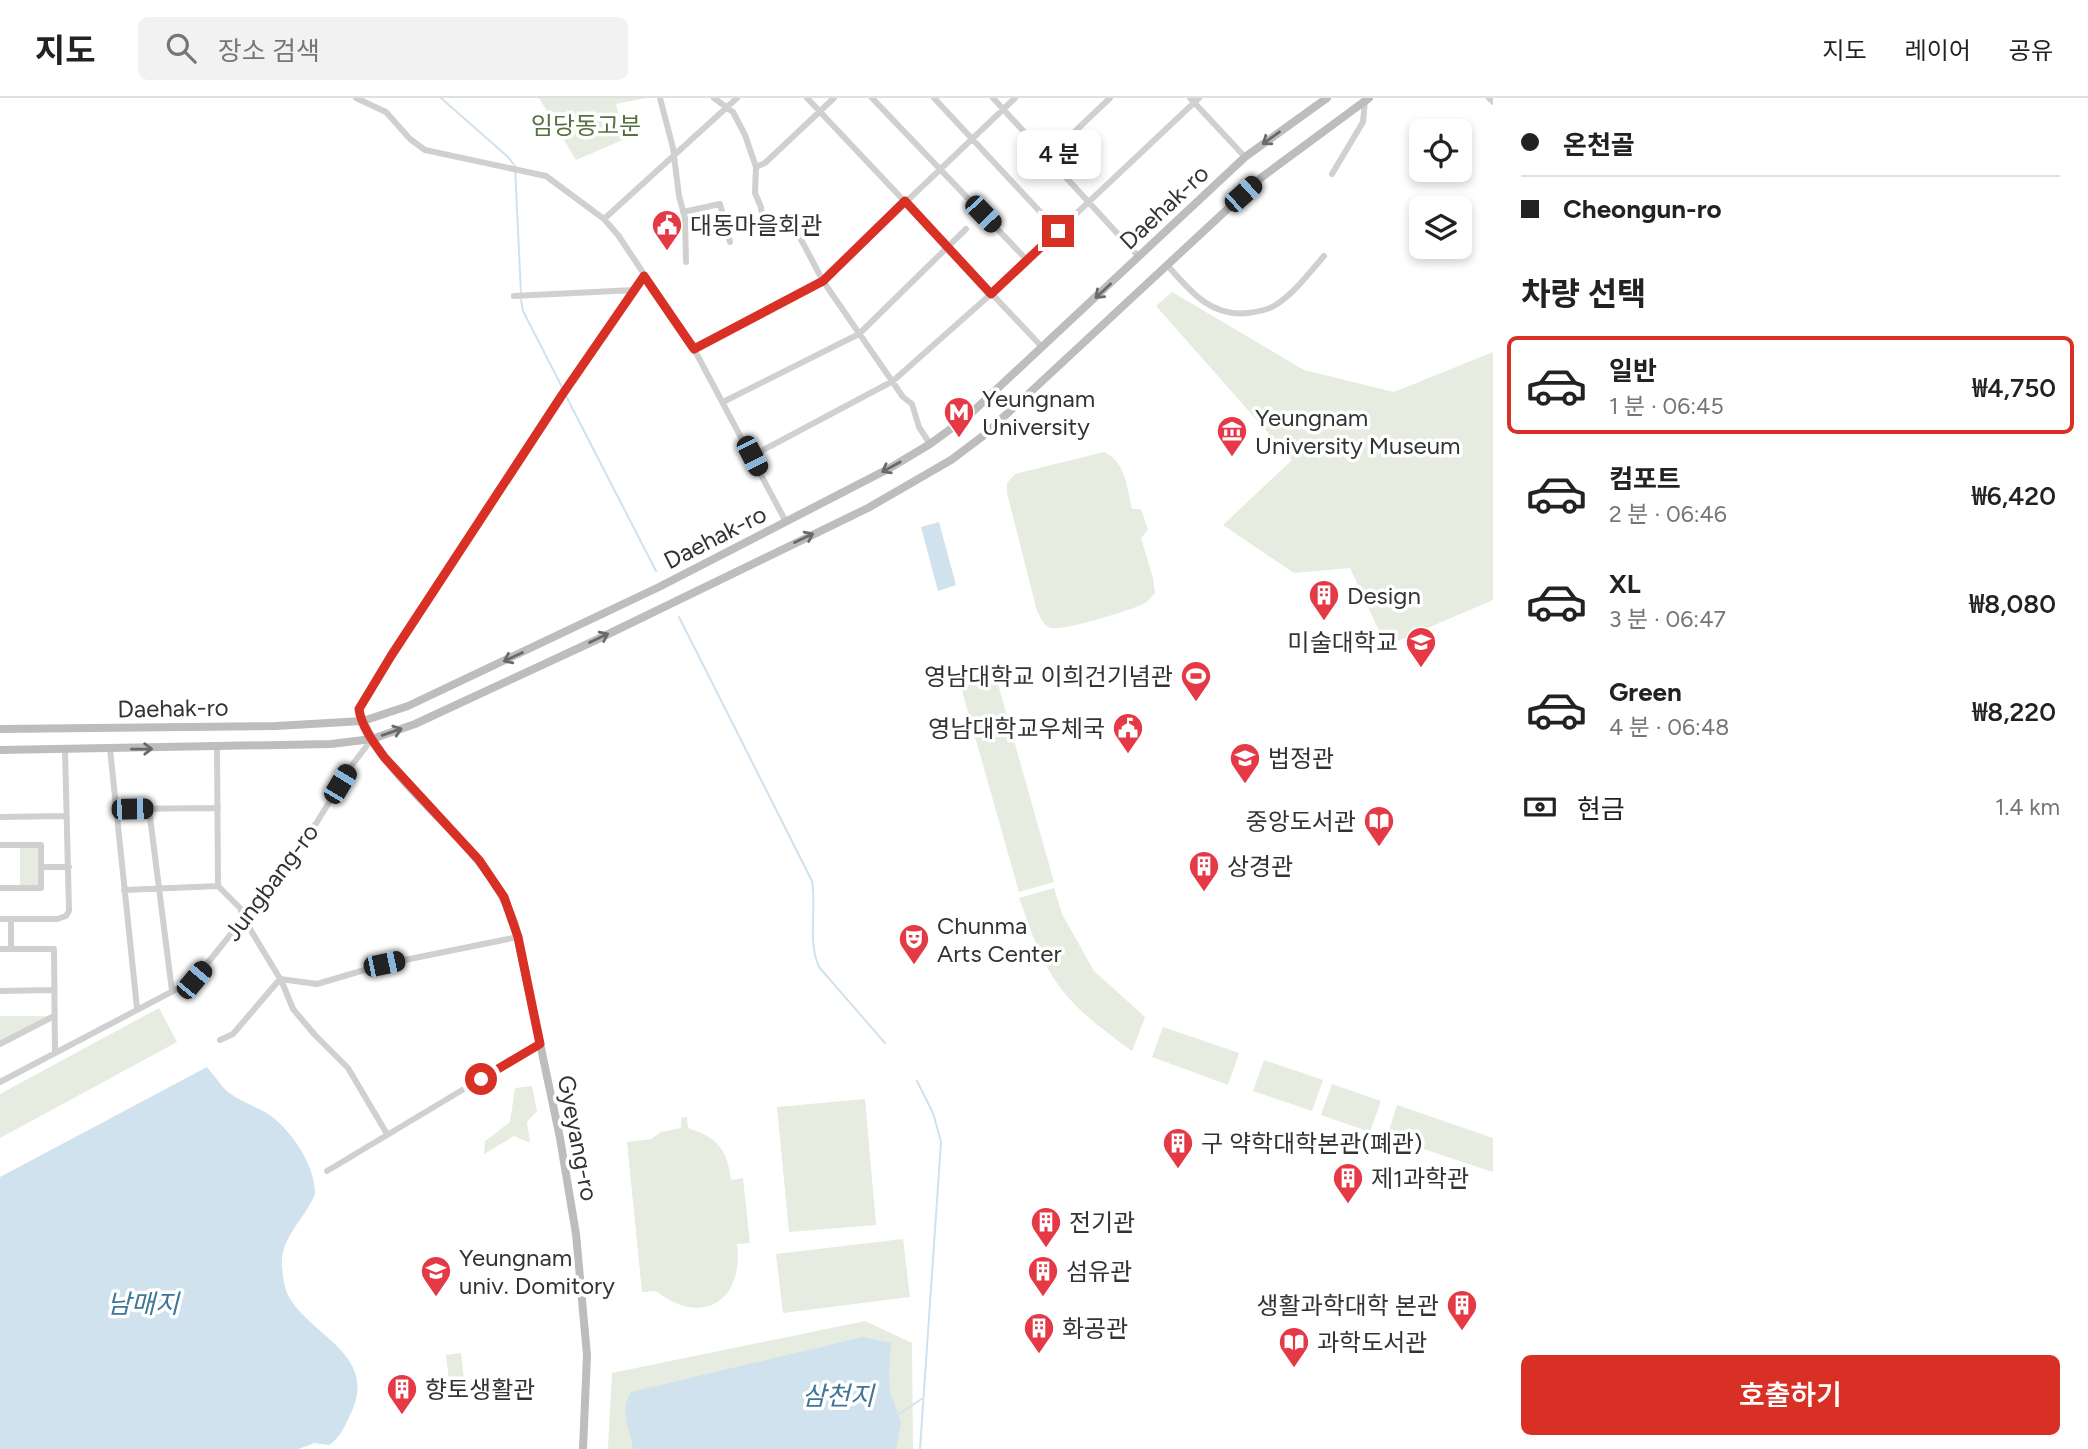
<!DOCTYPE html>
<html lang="ko">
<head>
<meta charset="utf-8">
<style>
  body { margin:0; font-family:Figtree,"Noto Sans KR",sans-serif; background:#f2f2f2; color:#222; height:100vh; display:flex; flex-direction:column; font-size:26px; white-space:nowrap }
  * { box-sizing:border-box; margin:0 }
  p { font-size:23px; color:#767676 }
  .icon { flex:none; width:38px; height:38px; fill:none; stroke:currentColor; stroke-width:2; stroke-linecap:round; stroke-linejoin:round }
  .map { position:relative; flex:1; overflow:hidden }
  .details { display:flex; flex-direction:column; background:#fff; width:595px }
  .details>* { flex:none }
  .banner { display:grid; align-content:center; height:154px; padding:0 28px; background:#fff }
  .fabs { position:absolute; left:1409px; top:21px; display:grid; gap:14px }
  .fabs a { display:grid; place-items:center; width:63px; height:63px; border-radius:10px; background:#fff; box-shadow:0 4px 10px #0003; font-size:35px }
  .end { position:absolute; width:32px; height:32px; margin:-16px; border:9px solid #d93025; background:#fff; box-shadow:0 0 0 4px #fff }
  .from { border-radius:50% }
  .bubble { position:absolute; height:49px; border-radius:10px; background:#fff; box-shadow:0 4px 10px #0003; font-size:23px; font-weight:600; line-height:49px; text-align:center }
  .car { position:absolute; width:21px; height:42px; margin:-21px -10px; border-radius:9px; box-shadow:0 0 5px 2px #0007; background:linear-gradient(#222 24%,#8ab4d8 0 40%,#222 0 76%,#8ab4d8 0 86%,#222 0) }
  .banner b { display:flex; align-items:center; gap:24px; height:66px; font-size:26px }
  .banner b+b { border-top:2px solid #e0e0e0 }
  .banner i { width:18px; height:18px; background:#222 }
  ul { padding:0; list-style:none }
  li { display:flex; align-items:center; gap:21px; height:98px; margin:0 14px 10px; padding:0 14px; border:4px solid transparent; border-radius:10px }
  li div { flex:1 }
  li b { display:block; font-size:26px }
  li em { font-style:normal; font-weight:600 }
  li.current { border-color:#d93025 }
  li>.icon { width:63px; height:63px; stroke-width:1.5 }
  h2 { padding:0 28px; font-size:32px; line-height:84px }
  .pay { display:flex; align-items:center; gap:18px; height:77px; padding:0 28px; font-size:26px }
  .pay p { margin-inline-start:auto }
  .primary-button { display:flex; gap:14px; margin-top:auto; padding:14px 28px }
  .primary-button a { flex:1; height:80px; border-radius:10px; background:#d93025; color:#fff; font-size:28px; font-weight:600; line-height:80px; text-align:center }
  header { display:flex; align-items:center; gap:42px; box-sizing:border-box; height:98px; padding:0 35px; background:#fff; border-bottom:2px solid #e0e0e0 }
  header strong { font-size:33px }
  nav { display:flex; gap:38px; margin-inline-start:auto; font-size:24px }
  .search { width:490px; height:63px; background:#f2f2f2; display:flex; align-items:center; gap:18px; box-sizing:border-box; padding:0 24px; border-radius:10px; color:#767676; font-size:26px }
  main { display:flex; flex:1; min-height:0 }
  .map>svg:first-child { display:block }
  .green { fill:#e6ecdf }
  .water { fill:#cfe2ee }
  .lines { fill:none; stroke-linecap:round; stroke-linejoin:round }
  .stream { stroke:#cfe2ee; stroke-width:2 }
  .street { stroke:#d0d0d0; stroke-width:6 }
  .secondary { stroke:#bdbdbd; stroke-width:8 }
  .oneway { stroke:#6a6a6a }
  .route { stroke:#d93025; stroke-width:9 }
  .labels { text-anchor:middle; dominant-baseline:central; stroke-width:7; stroke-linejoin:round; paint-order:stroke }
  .park-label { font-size:24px; fill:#56703f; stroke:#fff }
  .street-label { font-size:24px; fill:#333; stroke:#fff }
  .poi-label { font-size:24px; fill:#333; stroke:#fff; text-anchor:start }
  .water-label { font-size:26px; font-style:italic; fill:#3f7597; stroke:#fff }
</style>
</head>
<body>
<header>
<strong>지도</strong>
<div class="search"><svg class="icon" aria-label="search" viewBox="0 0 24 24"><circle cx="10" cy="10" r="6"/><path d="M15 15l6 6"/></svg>장소 검색</div>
<nav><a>지도</a><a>레이어</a><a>공유</a></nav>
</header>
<main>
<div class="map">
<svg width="1493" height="1351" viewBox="0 0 1493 1351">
  <rect width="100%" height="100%" fill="#fff"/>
  <!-- green -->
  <path class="green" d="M539,0H646L616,6L625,41L576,62Z
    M1172,194L1304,272L1394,294L1493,254V502L1386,548L1350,470L1294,475L1223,427L1292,362L1156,208Z
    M1104,354C1126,364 1127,390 1132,411H1141L1148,432L1141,440L1153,480L1155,495C1151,499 1148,504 1143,506C1129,513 1063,533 1051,530C1043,528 1041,520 1037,513L1007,395V385L1015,376Z
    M994,572L1054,784L1019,794L959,582Z
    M20,747H41V790H20Z
    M1054,790L1062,816L1094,873L1145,919L1132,953C1106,934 1079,915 1059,888C1040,862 1030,830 1019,800Z
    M159,910L177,944L0,1040V996Z
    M0,918H54L0,946Z
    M1163,929L1239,955L1228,987L1152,959Z
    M1264,962L1323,982L1312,1013L1253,993Z
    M1332,986L1381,1003L1370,1034L1321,1017Z
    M532,988L537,1013L527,1024L530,1045L514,1038L484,1056L485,1043L510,1024L515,990Z
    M865,1001L876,1127L789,1134L777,1009Z
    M1397,1007L1493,1040V1074L1387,1039Z
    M687,1019L688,1030C718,1040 727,1051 731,1082L743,1080L750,1145L737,1146C744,1204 702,1229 656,1193L642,1194L627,1044L651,1041L661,1034L681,1030V1020Z
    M903,1141L910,1199L783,1215L776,1156Z
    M865,1223L912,1245L913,1351H608L612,1275Z
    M461,1255L464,1281L449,1283L446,1257Z"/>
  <!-- water -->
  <path class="water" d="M939,424L956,487L938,493L921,429Z
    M207,969C214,977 221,988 228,994C241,1004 258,1009 271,1018C293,1035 315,1067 315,1096C306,1120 280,1139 282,1168C283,1177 284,1191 289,1199C312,1239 380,1257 350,1317C345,1328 340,1340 329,1347L314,1345L299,1351H0V1079Z
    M863,1239L891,1245L889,1274L890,1294L901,1324L896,1351H633C631,1330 618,1315 631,1294Z"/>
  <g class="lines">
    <!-- stream -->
    <path class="stream" d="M441,0L508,59L515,68L521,196
      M521,202L523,213L563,291
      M565,296L656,473
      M679,519L812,783C817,811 807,842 819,869L885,945
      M917,983L933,1015L941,1044L920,1351
      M899,1316L923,1300"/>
    <!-- street -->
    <path class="street" d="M356,0L386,14L410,41L425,52L546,78L604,121L618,137L694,251L786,424
      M660,0L673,50L679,98L685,120L686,164
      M714,0L733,14L745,37L756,69L755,95L761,109L764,134
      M807,0L1042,249
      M872,0L1027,162
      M934,0L1058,133
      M993,0L1139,159
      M1190,0L1245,59
      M1489,0L1493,4
      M1047,60L1110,0
      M756,69L765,65L834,0
      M1332,76L1363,24L1365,3
      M683,114L720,106L730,144
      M604,121L737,0
      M796,132L823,183L903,299L912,306L919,329L930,346
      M1168,168C1191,194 1211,219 1248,215C1256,214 1267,212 1274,208C1294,196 1309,175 1324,158
      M514,198L634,192
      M694,251L823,183L1015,0
      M723,304L859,236L966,131
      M752,358L893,283L991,196L1199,0
      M363,623L359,611L391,558L562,297L644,178
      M217,649L218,788L240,810L244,821L282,884L293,911L315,937L348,970L387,1036
      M110,651L137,910
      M115,711L218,710
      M149,711L172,893
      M0,719L66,718
      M0,747H41V790H0
      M41,769H69
      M124,792L218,788
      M0,821H57L66,818L69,813L65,652
      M11,821V851
      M0,851H54L55,954
      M0,893L54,892
      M220,942L233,936L280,881L317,886L385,866L518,839
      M0,946L54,918
      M0,984L194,882L247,816L317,724L352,667L372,641
      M327,1073L539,946"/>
    <!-- secondary -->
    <path class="secondary" d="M363,623C399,702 486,742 515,827L560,1040L576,1136L587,1257L583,1351
      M0,631L276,628L363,623L408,608L659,489L890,370L930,346L967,319L1245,59L1327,0
      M0,652L331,646L372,641L415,626L596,542L868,410L951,362L983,338L1262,79L1369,0"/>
  </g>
  <!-- one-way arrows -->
  <defs><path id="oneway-shaft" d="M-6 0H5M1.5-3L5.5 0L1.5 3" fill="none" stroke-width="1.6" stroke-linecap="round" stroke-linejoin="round" transform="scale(1.75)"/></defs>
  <g class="oneway">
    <use href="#oneway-shaft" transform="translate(1271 40) rotate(144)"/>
    <use href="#oneway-shaft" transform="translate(1103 193) rotate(137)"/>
    <use href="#oneway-shaft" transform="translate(891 369) rotate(151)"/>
    <use href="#oneway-shaft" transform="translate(804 440) rotate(-26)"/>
    <use href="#oneway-shaft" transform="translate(599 540) rotate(-26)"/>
    <use href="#oneway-shaft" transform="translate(513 559) rotate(155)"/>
    <use href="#oneway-shaft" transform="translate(392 634) rotate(-19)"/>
    <use href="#oneway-shaft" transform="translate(142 651) rotate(-1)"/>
  </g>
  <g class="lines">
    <!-- route -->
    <path class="route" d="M481,981L540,946L518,839L504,799L479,762L384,659C374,645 361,628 359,611L391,558L562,297L644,178L694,251L823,183L905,103L991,196L1058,133"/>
  </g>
  <!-- icons -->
  <defs>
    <g id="civic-pin" transform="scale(1.575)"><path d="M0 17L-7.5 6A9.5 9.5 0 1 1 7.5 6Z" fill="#e63946" stroke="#fff"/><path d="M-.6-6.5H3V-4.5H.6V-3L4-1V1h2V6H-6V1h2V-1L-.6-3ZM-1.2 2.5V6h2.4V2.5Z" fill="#fff"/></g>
    <g id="metro-pin" transform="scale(1.575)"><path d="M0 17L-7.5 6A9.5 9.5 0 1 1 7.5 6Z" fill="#e63946" stroke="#fff"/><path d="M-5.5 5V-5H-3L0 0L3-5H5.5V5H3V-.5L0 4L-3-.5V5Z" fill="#fff"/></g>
    <g id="museum-pin" transform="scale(1.575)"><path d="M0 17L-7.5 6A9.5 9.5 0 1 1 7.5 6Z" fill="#e63946" stroke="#fff"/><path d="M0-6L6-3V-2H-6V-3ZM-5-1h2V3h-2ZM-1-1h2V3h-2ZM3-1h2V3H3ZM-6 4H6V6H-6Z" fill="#fff"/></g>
    <g id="building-pin" transform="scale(1.575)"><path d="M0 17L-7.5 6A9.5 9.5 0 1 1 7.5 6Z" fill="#e63946" stroke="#fff"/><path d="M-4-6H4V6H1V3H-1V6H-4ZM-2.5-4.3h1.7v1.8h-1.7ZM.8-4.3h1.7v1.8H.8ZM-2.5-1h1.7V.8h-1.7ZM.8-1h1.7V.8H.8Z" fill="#fff"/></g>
    <g id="university-pin" transform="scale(1.575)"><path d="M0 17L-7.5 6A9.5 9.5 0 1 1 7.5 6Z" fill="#e63946" stroke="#fff"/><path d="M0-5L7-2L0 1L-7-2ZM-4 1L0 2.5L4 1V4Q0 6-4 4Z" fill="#fff"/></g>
    <g id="stadium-pin" transform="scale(1.575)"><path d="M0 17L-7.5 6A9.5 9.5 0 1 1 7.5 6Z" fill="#e63946" stroke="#fff"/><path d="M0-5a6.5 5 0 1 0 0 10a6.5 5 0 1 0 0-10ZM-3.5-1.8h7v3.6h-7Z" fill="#fff"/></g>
    <g id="library-pin" transform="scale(1.575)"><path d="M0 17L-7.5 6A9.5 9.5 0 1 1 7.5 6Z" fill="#e63946" stroke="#fff"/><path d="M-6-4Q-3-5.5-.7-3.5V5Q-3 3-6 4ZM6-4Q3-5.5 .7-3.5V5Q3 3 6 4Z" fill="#fff"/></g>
    <g id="theatre-pin" transform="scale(1.575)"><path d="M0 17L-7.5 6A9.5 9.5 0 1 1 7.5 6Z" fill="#e63946" stroke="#fff"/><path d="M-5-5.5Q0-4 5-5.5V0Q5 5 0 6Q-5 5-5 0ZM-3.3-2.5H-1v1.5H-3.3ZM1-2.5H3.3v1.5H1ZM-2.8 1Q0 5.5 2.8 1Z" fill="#fff"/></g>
  </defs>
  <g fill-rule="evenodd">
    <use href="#civic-pin" x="667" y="127"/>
    <use href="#metro-pin" x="959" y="314"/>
    <use href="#museum-pin" x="1232" y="333"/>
    <use href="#building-pin" x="1324" y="497"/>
    <use href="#university-pin" x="1421" y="544"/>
    <use href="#stadium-pin" x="1196" y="578"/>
    <use href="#civic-pin" x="1128" y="630"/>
    <use href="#university-pin" x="1245" y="660"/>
    <use href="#library-pin" x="1379" y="723"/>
    <use href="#building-pin" x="1204" y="768"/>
    <use href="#theatre-pin" x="914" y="841"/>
    <use href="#building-pin" x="1178" y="1045"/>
    <use href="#building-pin" x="1348" y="1080"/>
    <use href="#building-pin" x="1046" y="1124"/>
    <use href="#university-pin" x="436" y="1173"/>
    <use href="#building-pin" x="1043" y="1173"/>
    <use href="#building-pin" x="1462" y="1207"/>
    <use href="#building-pin" x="1039" y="1230"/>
    <use href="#library-pin" x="1294" y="1244"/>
    <use href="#building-pin" x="402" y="1291"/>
  </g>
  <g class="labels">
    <!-- park labels -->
    <g class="park-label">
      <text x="586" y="27">임당동고분</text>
    </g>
    <!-- street labels -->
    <g class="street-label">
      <text transform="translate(1164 109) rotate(-43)">Daehak-ro</text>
      <text transform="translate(715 439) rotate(-27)">Daehak-ro</text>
      <text transform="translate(173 610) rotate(-1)">Daehak-ro</text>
      <text transform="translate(271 784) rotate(-53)">Jungbang-ro</text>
      <text transform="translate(578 1040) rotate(79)">Gyeyang-ro</text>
    </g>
    <!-- poi labels -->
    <g class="poi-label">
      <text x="690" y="127">대동마을회관</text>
      <text x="982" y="300">Yeungnam<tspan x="982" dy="28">University</tspan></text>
      <text x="1255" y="319">Yeungnam<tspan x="1255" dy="28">University Museum</tspan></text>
      <text x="1347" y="497">Design</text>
      <text x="1398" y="544" text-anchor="end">미술대학교</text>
      <text x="1173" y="578" text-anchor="end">영남대학교 이희건기념관</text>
      <text x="1105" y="630" text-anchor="end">영남대학교우체국</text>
      <text x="1268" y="660">법정관</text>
      <text x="1356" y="723" text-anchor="end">중앙도서관</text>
      <text x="1227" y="768">상경관</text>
      <text x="937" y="827">Chunma<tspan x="937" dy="28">Arts Center</tspan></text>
      <text x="1201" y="1045">구 약학대학본관(폐관)</text>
      <text x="1371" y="1080">제1과학관</text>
      <text x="1069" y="1124">전기관</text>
      <text x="459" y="1159">Yeungnam<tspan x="459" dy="28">univ. Domitory</tspan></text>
      <text x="1066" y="1173">섬유관</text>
      <text x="1439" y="1207" text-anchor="end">생활과학대학 본관</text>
      <text x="1062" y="1230">화공관</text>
      <text x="1317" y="1244">과학도서관</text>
      <text x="425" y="1291">향토생활관</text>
    </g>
    <!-- water labels -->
    <g class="water-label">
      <text x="143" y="1206">남매지</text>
      <text x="838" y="1298">삼천지</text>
    </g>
  </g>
</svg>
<div class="fabs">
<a><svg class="icon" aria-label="locate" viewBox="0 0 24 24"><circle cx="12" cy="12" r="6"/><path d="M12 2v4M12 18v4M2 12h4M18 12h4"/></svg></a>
<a><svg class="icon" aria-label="layers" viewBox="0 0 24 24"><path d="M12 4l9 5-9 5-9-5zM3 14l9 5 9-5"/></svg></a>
</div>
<i class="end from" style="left:481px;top:981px"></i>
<i class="end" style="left:1058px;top:133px"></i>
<div class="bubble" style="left:1017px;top:32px;width:84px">4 분</div>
<i class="car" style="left:1243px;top:96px;rotate:48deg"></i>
<i class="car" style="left:983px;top:116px;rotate:136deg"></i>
<i class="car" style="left:752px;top:358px;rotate:153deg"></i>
<i class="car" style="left:340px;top:686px;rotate:31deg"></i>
<i class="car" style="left:132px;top:711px;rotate:89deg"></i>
<i class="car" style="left:384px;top:866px;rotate:78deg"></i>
<i class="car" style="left:194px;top:882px;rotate:40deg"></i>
</div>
<section class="details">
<div class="banner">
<b><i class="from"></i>온천골</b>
<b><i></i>Cheongun-ro</b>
</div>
<h2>차량 선택</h2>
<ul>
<li class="current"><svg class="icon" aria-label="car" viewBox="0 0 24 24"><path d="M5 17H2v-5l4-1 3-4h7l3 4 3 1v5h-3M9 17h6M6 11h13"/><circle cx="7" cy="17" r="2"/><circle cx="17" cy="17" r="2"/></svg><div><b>일반</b><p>1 분 · 06:45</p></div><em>₩4,750</em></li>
<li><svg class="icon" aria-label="car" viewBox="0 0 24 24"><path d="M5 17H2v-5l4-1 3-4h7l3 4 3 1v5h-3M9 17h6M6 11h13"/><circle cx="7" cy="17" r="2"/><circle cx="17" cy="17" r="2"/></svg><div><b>컴포트</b><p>2 분 · 06:46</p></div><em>₩6,420</em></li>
<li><svg class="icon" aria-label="car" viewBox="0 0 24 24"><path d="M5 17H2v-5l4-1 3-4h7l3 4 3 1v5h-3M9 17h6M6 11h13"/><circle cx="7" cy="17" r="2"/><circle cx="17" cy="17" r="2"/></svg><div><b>XL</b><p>3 분 · 06:47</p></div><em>₩8,080</em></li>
<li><svg class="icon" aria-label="car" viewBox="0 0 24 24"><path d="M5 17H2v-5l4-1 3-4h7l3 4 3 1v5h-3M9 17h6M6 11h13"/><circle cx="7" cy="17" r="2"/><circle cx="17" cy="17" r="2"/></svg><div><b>Green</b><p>4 분 · 06:48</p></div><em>₩8,220</em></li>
</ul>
<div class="pay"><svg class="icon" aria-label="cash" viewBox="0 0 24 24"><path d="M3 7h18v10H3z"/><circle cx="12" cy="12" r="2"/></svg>현금<p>1.4 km</p></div>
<div class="primary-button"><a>호출하기</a></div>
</section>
</main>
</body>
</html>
